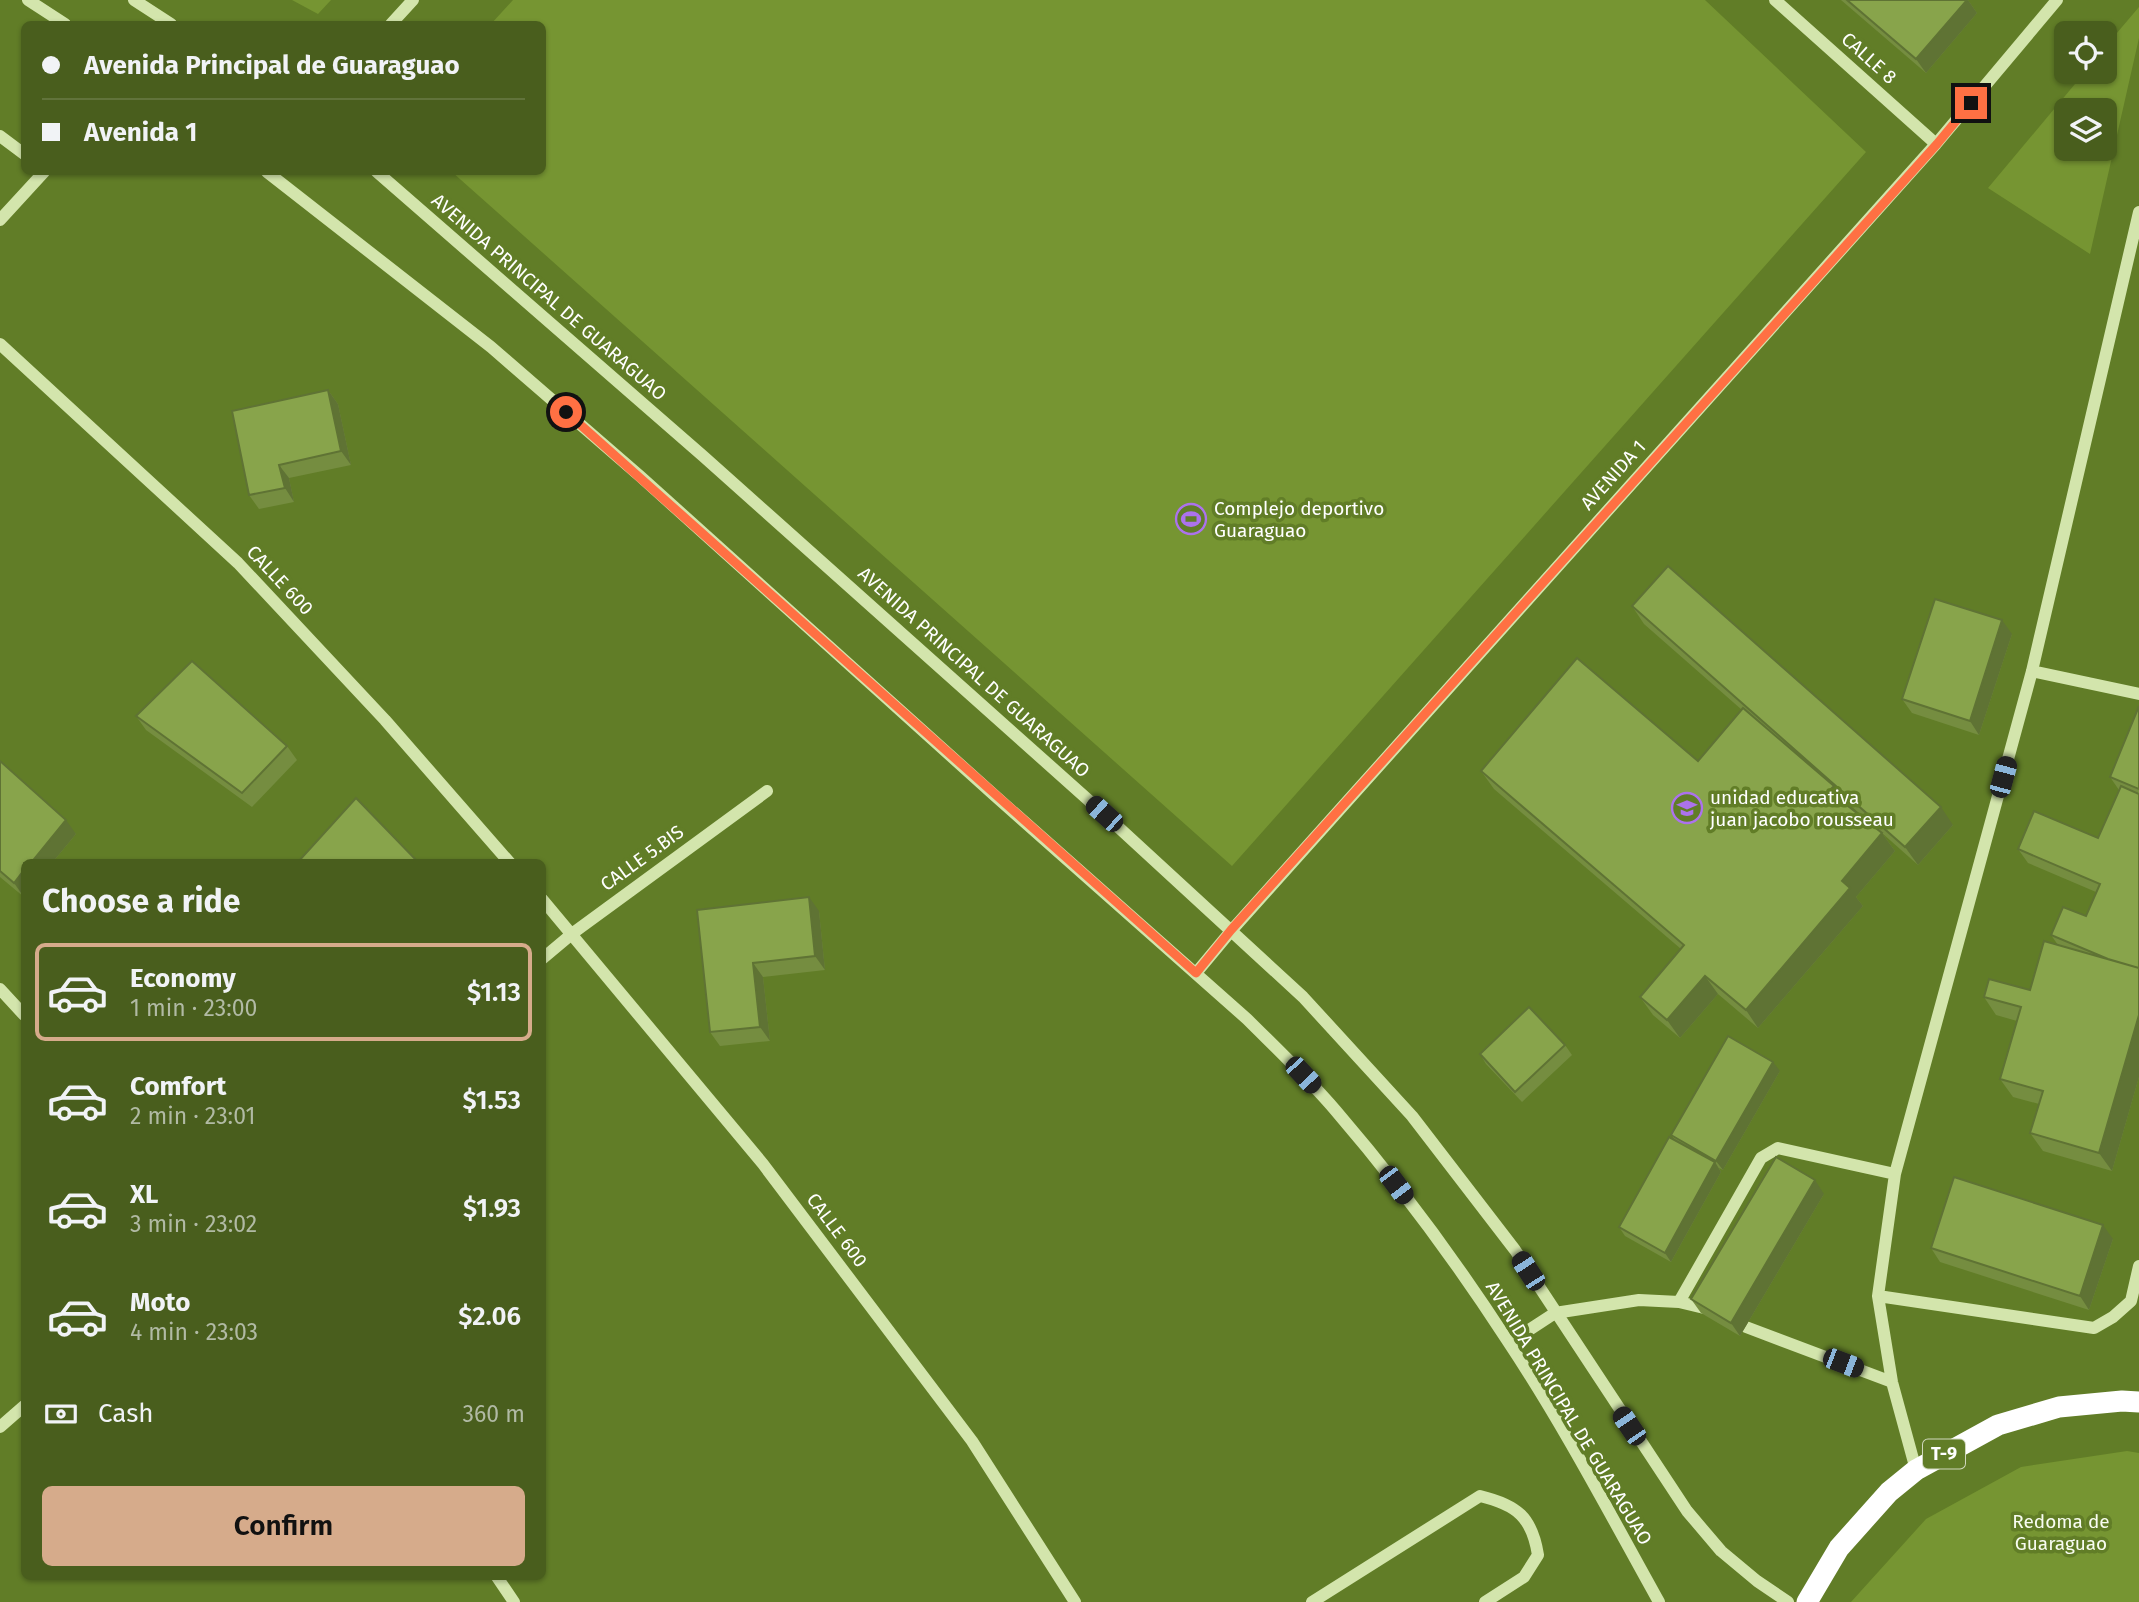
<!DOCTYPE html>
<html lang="en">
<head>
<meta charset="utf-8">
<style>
  body { margin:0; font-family:"Fira Sans",sans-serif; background:#53672a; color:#f1f3f6; height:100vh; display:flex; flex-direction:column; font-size:26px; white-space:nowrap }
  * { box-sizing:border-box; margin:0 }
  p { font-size:23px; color:#b1baa4 }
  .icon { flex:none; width:38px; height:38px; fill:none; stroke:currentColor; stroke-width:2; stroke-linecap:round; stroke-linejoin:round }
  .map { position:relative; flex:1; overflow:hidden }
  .details { position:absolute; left:21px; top:859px; width:525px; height:721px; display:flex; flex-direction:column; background:#495e1d; border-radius:10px; box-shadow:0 2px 5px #0004 }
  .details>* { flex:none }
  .guide { position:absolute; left:21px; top:21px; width:525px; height:154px; border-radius:10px; box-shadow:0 2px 5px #0004; display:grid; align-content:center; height:154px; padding:0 21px; background:#495e1d }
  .controls { position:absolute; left:2054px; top:21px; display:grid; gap:14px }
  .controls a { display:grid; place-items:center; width:63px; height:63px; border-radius:10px; background:#495e1d; box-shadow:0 2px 5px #0004; font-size:35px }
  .end { position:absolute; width:32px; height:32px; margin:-16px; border:9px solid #ff7043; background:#111; box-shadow:0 0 0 4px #111 }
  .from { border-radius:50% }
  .car { position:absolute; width:21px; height:42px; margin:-21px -10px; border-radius:9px; box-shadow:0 0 5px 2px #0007; background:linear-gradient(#222 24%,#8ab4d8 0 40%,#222 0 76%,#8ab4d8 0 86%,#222 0) }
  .guide b { display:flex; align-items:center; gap:24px; height:66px; font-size:26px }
  .guide b+b { border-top:2px solid #61733b }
  .guide i { width:18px; height:18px; background:#f1f3f6 }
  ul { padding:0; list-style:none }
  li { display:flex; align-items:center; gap:21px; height:98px; margin:0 14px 10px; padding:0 7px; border:4px solid transparent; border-radius:10px }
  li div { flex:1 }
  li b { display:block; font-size:26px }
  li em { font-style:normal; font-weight:600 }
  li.selected { border-color:#d6ab8b }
  li>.icon { width:63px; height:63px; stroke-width:1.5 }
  h2 { padding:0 21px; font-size:32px; line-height:84px }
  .pay { display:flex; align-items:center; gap:18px; height:77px; padding:0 21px; font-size:26px }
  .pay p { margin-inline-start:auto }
  .button { display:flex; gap:14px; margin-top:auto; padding:14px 21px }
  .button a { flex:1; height:80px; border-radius:10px; background:#d6ab8b; color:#111; font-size:28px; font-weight:600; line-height:80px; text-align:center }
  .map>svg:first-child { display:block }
  .green { fill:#769532; fill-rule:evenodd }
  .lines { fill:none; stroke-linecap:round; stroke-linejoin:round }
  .minor { stroke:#d3e5ac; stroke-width:12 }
  .highway { stroke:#fff; stroke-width:21 }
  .wall { fill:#758d40; fill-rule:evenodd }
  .shaded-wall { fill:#5f7334 }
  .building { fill:#88a44b; stroke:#5f7334; stroke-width:2 }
  .route { stroke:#ff7043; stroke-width:9 }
  .labels { text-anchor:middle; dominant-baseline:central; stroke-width:7; stroke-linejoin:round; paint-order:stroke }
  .shield { fill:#617d27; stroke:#d0d8be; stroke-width:2 }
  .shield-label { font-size:18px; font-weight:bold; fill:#fff }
  .street-label { font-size:19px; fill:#fff; stroke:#617d27 }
  .poi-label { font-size:19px; fill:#fff; stroke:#617d27; text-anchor:start }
  .park-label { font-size:19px; fill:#f8fcf1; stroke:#617d27 }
</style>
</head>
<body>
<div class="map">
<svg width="2139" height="1602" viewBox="0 0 2139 1602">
  <rect width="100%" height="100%" fill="#617d27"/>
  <!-- green -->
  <path class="green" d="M292,0H331L318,14Z
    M513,0H1705L1866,152L1232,866L452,172H542V24H491Z
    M2139,7V38L2090,254L1988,188L2085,72H2105V47ZM2105,110V149H2067V110Z
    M2127,1451L2139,1453V1602H1851L1926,1519L2021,1467Z"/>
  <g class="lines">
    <!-- minor -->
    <path class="minor" d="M28,0L65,24
      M134,0L171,24
      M1775,0L1936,144
      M391,24L413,0
      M0,136L24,154
      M267,172L491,347L641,477L993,794L1247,1019C1277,1049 1308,1078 1336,1111C1398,1183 1455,1260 1507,1340C1563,1424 1610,1514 1659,1602
      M377,172L703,456L1104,814L1303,997L1412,1116L1515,1250L1687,1511L1721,1551L1757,1581L1788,1602
      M0,220L44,172
      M0,344L238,563L385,720L510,863
      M2032,671L2139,694
      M542,899L763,1164L972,1441L1075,1602
      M542,959L573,933L767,791
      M1196,973L1231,931L1936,144L2057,0
      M0,989L24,1015
      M1878,1296L2094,1328L2113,1317L2131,1301L2139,1266
      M1679,1302L1761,1158L1778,1148L1895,1174
      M1746,1327L1892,1382
      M1509,1343L1555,1313L1639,1300L1679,1302L1704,1308
      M0,1427L24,1406
      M1916,1470L1892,1382L1878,1296L1895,1174L2032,671L2139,212
      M497,1577L514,1602
      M1312,1602L1480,1496C1517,1505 1532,1517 1538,1555L1524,1577L1485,1602"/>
    <!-- highway -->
    <path class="highway" d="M1807,1602L1839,1548L1889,1492L1916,1470L1998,1425L2059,1407L2122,1401L2139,1402"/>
  </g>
  <!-- wall -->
  <path class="wall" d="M1841,0H1968L1977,13L1926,73Z
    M328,390L338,404L351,465L289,478L294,502L259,509L249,495Z
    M1632,606L1953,825L1918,865L1882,833L1895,851L1856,897L1863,906L1758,1028L1718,994L1680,1038L1653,1015L1640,997L1681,949L1494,789L1481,771L1698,761L1742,710L1644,624ZM1843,799L1882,833L1846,804Z
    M2012,634L1979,735L1912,713L1902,699Z
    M2139,706V1077L2112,1171L2043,1151L2030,1133L2039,1104L2013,1097L2000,1079L2017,1021L1996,1015L1984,997L2030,990L2058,945L2051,935L2086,916L2096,892L2028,863L2018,849L2098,838L2119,790L2110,777Z
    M136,716L287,746L297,760L252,807L146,730Z
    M0,761L76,834L52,863H24V897L0,877Z
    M697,910L819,911L825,970L763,977L770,1041L720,1046L710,1032Z
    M1565,1045L1572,1055L1522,1102L1486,1064L1480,1054Z
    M1780,1071L1723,1170L1719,1168L1721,1172L1671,1262L1625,1236L1619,1227L1675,1140L1671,1135Z
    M1824,1194L1740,1336L1701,1313L1691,1299Z
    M2113,1239L2089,1310L1940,1262L1931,1248Z"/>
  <!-- shaded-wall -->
  <path class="shaded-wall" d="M1968,0L1977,13L1926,73L1916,59Z
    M328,390L338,404L351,465L341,451Z
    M279,465L289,478L294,502L285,488Z
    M2002,620L2012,634L1979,735L1970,721Z
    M1834,786L1846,804L1842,809L1829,791Z
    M1941,807L1953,825L1918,865L1905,847Z
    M66,820L76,834L52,863H31Z
    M1882,833L1895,851L1856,897L1863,906L1758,1028L1746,1010L1842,881Z
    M24,870V897L14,883Z
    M809,897L819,911L825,970L815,956Z
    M753,963L763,977L770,1041L760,1027Z
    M1705,976L1718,994L1680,1038L1667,1020Z
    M2139,1015V1077L2112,1171L2099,1153Z
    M1773,1062L1780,1071L1723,1170L1716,1161Z
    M1715,1162L1721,1172L1671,1262L1665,1253Z
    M1815,1180L1824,1194L1740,1336L1731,1323Z
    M2103,1225L2113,1239L2089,1310L2080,1296Z"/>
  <!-- building -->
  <path class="building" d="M1847,0H1967L1916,59Z
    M328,390L341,451L279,465L285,488L249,495L232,411Z
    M1668,566L1941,807L1905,847L1632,606Z
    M1935,599L2002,620L1970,721L1902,699Z
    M1577,658L1698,761L1743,708L1834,786L1829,791L1882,833L1842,881L1850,888L1746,1010L1705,976L1667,1020L1640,997L1684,945L1481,771Z
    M192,661L287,746L242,793L136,716Z
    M2139,706V789L2110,777Z
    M0,761L66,820L31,863H24V870L14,883L0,871Z
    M2121,786L2139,794V968L2108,959L2051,935L2063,907L2086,916L2100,884L2018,849L2034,811L2098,838Z
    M356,798L419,863H297Z
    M809,897L815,956L753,963L760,1027L710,1032L697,910Z
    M2044,941L2139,968V1015L2099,1153L2030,1133L2043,1091L2000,1079L2021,1007L1984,997L1989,979L2030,990Z
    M1529,1007L1565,1045L1515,1092L1480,1054Z
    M1728,1036L1773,1062L1716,1161L1671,1135Z
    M1669,1137L1715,1162L1665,1253L1619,1227Z
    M1776,1157L1815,1180L1731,1323L1691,1299Z
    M1954,1177L2103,1225L2080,1296L1931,1248Z"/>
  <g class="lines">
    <!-- route -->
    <path class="route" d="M566,412L1196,973L1231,930L1937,144L1971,103"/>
  </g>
  <!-- icons -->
  <defs>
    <g id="stadium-ring" transform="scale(1.575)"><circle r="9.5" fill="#617d27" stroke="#ac72ed" stroke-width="1.5"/><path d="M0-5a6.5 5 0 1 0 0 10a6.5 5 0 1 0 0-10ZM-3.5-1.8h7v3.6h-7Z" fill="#ac72ed"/></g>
    <g id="school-ring" transform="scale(1.575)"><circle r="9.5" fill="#617d27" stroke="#ac72ed" stroke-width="1.5"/><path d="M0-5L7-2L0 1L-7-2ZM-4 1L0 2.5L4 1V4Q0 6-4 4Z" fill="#ac72ed"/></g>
  </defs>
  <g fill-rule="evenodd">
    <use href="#stadium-ring" x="1191" y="519"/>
    <use href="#school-ring" x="1687" y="808"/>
  </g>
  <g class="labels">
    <!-- shield labels -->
    <rect class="shield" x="1923" y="1439.5" width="42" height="29" rx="5"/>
    <g class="shield-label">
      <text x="1944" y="1454">T-9</text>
    </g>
    <!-- street labels -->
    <g class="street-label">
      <text transform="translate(1869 58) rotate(42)">CALLE 8</text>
      <text transform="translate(549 297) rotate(41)">AVENIDA PRINCIPAL DE GUARAGUAO</text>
      <text transform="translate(1613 475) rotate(-48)">AVENIDA 1</text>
      <text transform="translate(280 580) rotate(47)">CALLE 600</text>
      <text transform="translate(974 672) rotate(42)">AVENIDA PRINCIPAL DE GUARAGUAO</text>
      <text transform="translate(642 858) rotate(-36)">CALLE 5.BIS</text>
      <text transform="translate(837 1230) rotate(53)">CALLE 600</text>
      <text transform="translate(1569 1413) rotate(59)">AVENIDA PRINCIPAL DE GUARAGUAO</text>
    </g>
    <!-- poi labels -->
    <g class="poi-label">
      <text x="1214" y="508">Complejo deportivo<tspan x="1214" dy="22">Guaraguao</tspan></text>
      <text x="1710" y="797">unidad educativa<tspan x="1710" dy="22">juan jacobo rousseau</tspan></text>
    </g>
    <!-- park labels -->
    <g class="park-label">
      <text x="2061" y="1521">Redoma de<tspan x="2061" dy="22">Guaraguao</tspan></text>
    </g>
  </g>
</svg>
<div class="controls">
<a><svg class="icon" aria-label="locate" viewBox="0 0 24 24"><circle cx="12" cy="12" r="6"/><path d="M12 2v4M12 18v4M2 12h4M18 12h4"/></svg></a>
<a><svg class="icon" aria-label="layers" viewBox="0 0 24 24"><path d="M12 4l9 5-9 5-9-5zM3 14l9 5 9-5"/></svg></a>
</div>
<i class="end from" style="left:566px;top:412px"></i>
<i class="end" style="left:1971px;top:103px"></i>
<i class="car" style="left:2003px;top:777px;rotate:15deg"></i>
<i class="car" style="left:1104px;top:814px;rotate:312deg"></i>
<i class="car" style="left:1303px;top:1075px;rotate:137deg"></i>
<i class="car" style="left:1396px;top:1185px;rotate:143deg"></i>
<i class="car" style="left:1528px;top:1271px;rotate:327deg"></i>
<i class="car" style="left:1843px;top:1363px;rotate:111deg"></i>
<i class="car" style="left:1629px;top:1426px;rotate:326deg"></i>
<div class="guide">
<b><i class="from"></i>Avenida Principal de Guaraguao</b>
<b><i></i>Avenida 1</b>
</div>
<section class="details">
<h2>Choose a ride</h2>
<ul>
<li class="selected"><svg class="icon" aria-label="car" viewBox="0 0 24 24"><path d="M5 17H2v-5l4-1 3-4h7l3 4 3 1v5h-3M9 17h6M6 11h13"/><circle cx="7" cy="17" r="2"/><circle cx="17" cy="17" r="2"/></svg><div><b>Economy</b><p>1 min · 23:00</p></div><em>$1.13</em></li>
<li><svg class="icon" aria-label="car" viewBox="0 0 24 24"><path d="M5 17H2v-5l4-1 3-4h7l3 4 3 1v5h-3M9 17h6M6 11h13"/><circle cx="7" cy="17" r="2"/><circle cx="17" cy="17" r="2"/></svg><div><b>Comfort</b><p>2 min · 23:01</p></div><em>$1.53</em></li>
<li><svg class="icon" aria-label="car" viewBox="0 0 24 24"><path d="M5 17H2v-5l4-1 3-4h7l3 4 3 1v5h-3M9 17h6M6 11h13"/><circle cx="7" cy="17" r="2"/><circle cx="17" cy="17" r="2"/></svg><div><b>XL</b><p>3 min · 23:02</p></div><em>$1.93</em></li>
<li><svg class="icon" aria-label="car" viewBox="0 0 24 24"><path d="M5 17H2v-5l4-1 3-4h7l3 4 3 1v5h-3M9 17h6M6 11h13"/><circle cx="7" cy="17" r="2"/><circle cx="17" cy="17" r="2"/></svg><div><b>Moto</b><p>4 min · 23:03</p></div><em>$2.06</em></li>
</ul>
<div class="pay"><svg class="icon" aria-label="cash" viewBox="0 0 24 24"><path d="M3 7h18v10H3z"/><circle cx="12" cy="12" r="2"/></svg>Cash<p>360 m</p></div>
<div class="button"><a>Confirm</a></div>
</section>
</div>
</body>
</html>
